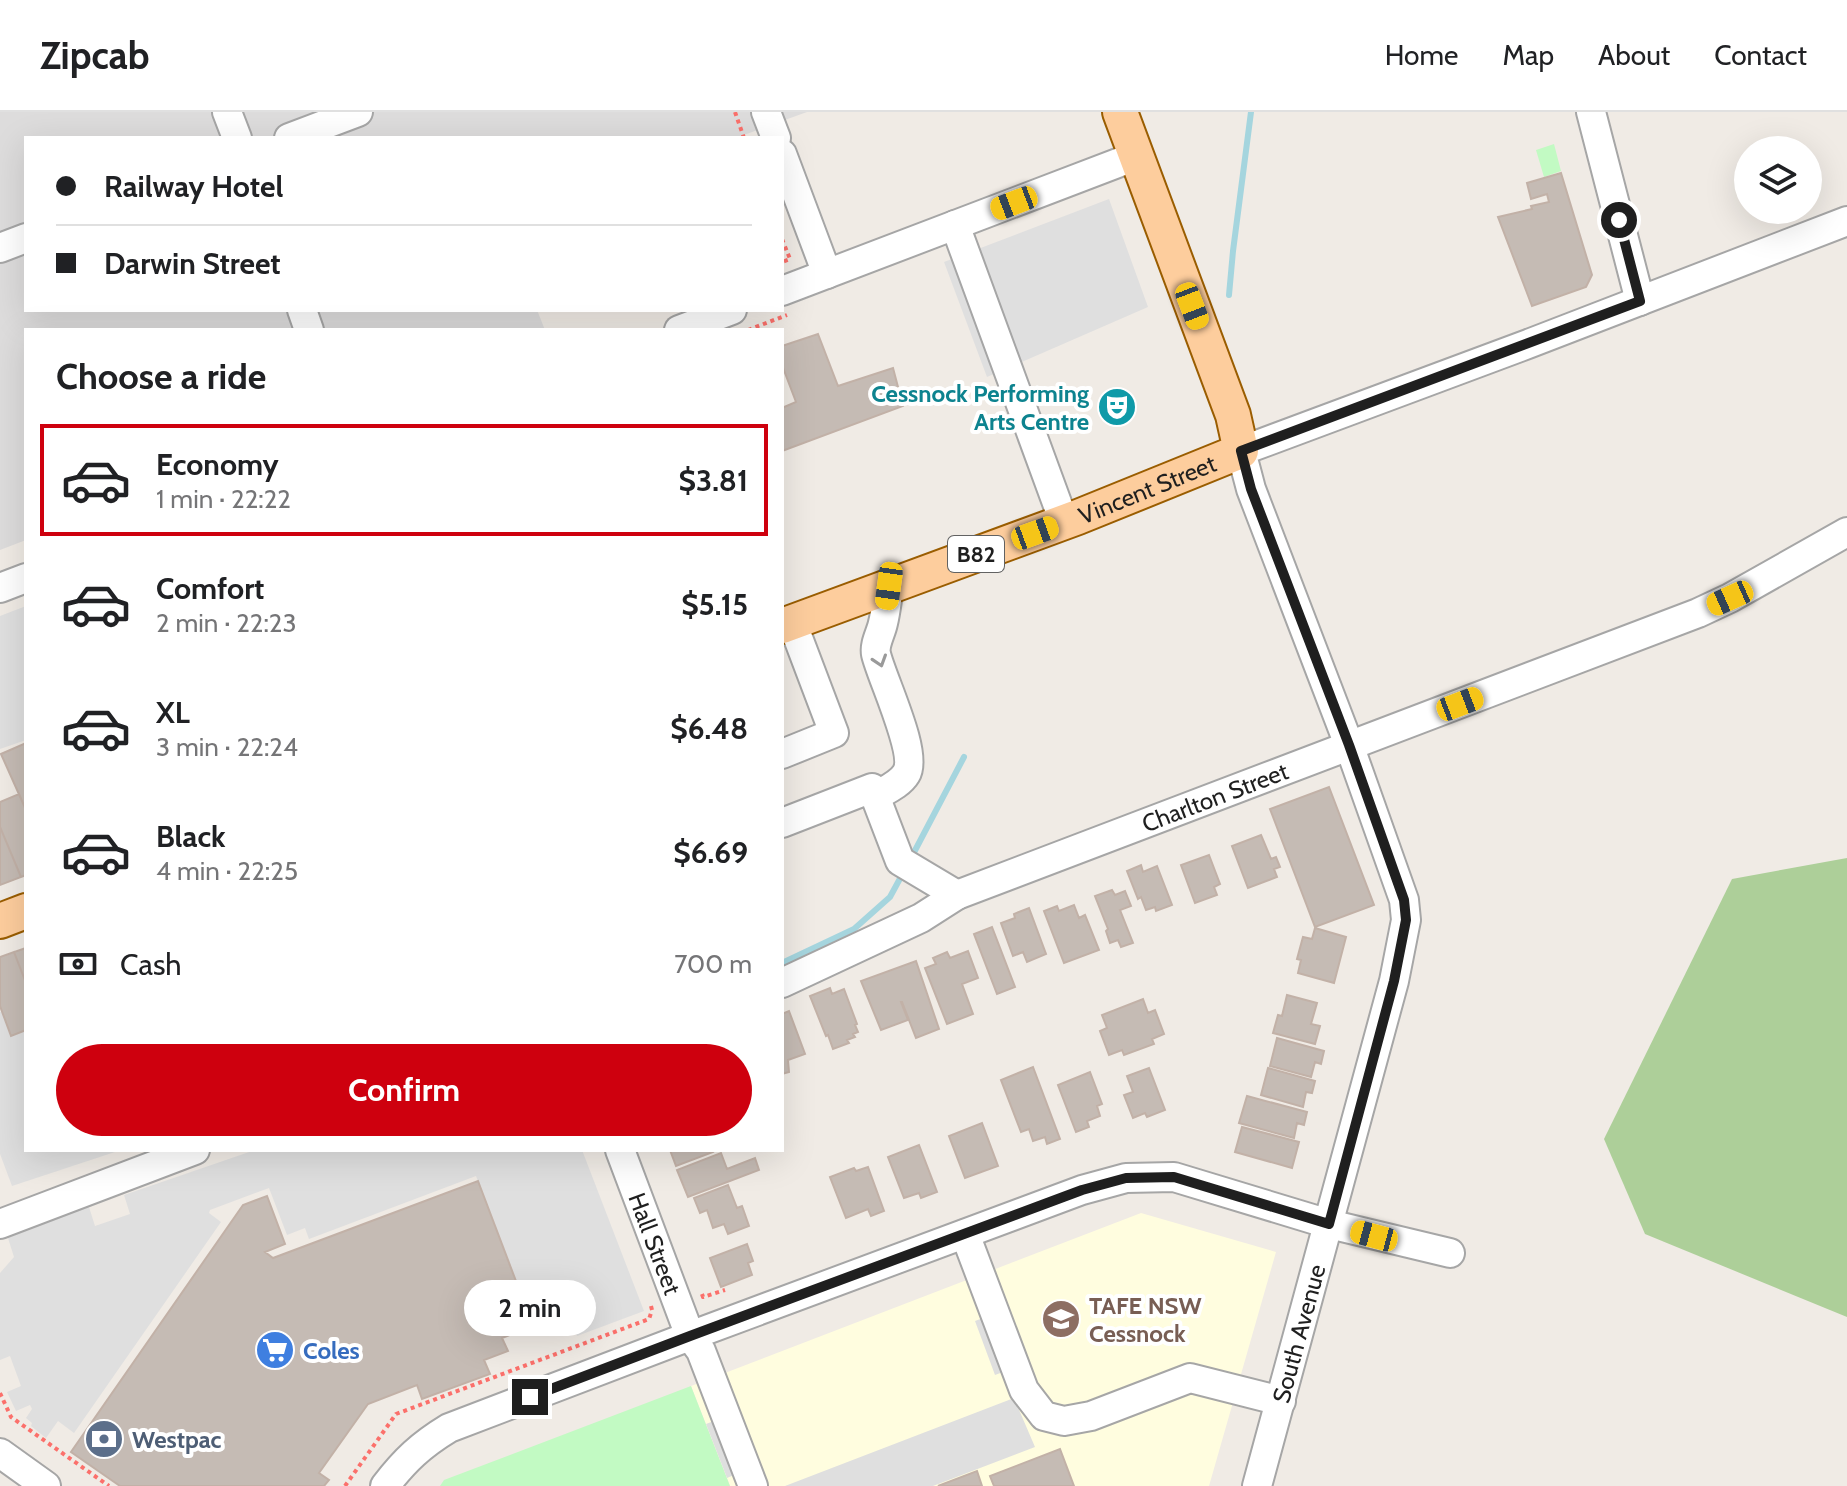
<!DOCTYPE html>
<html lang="en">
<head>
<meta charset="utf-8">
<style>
  body { margin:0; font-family:Cabin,sans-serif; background:#f2f2f2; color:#202124; height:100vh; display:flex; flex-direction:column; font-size:30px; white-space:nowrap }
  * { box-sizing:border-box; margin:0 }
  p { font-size:26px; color:#757577 }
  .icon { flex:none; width:44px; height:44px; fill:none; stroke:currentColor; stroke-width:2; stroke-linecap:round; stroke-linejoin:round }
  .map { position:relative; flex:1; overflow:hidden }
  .details { position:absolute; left:24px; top:216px; width:760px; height:824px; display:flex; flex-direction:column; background:#fff; border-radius:0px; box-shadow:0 8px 32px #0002 }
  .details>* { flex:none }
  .guide { position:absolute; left:24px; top:24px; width:760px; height:176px; border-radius:0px; box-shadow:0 8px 32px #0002; display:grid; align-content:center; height:176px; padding:0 32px; background:#fff }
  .fabs { position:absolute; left:1734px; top:24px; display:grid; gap:16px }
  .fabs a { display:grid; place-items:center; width:88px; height:88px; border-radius:50%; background:#fff; box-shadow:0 8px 32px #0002; font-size:40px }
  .end { position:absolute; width:36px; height:36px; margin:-18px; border:10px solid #1f1f1f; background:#fff; box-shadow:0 0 0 4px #fff }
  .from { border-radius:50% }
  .bubble { position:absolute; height:56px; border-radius:28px; background:#fff; box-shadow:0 8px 32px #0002; font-size:26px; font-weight:800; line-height:56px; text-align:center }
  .car { position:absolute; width:24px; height:48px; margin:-24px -12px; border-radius:10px; box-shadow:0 0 6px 2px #0007; background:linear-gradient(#f5c518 24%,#345 0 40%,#f5c518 0 76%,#345 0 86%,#f5c518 0) }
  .guide b { display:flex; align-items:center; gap:28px; height:76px; font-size:30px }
  .guide b+b { border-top:2px solid #e0e0e0 }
  .guide i { width:20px; height:20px; background:#202124 }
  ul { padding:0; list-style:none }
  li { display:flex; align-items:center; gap:24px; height:112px; margin:0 16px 12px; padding:0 16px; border:4px solid transparent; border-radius:0px }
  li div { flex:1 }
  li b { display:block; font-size:30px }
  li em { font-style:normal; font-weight:800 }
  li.selected { border-color:#ce000e }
  li>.icon { width:72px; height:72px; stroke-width:1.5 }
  h2 { padding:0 32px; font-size:36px; line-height:96px }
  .pay { display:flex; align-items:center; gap:20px; height:88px; padding:0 32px; font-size:30px }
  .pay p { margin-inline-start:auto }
  .primary-button { display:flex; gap:16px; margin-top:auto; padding:16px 32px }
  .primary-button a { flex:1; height:92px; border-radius:48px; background:#ce000e; color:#fff; font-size:32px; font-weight:800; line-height:92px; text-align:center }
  header { display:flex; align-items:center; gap:48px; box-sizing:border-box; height:112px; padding:0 40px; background:#fff; border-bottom:2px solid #e0e0e0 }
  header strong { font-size:38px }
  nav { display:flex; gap:44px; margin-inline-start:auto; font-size:28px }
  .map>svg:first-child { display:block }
  .residential { fill:#dddcdc }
  .education { fill:#fffddf }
  .forest { fill:#adcf99 }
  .park { fill:#c2fac3 }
  .parking { fill:#dfdfdf }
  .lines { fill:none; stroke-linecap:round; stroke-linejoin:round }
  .stream { stroke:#a5d5de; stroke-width:6 }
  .building { fill:#c5bbb4; stroke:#c2b1a7; stroke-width:2 }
  .minor-casing { stroke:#a6a6a6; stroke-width:32 }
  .major-casing { stroke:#9a5d00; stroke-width:38 }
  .path { stroke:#fb706b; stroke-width:4; stroke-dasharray:4 4; stroke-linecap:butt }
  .minor { stroke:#fff; stroke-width:28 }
  .major { stroke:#fdcd9d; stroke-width:34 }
  .oneway { stroke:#9a9a9a }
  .route { stroke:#1f1f1f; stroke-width:10 }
  .labels { text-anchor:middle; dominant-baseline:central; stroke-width:8; stroke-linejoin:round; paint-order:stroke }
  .shield { fill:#fff; stroke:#626262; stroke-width:2 }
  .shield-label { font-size:22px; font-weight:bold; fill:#1f1f1f }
  .culture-label { font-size:24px; font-weight:bold; fill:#0d838f; stroke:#fff; text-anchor:end }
  .street-label { font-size:24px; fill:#1f1f1f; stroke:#fff }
  .education-label { font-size:24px; font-weight:bold; fill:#785e54; stroke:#fff; text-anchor:start }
  .shop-label { font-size:24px; font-weight:bold; fill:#366cbe; stroke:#fff; text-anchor:start }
  .service-label { font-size:24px; font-weight:bold; fill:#4e5e75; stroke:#fff; text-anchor:start }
</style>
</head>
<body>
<header>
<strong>Zipcab</strong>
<nav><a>Home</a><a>Map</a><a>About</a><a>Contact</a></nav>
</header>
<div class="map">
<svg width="1847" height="1374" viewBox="0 0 1847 1374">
  <rect width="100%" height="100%" fill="#f0ebe5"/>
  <!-- residential -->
  <path class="residential" d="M0,0H807L741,24V26H26V198H537L545,218H26V428L0,438Z"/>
  <!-- education -->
  <path class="education" d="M1141,1101L1276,1140L1209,1374H730L691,1274Z"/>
  <!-- forest -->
  <path class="forest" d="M1847,746V1205L1645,1122L1604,1027L1732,767Z"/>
  <!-- park -->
  <path class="park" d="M1554,32L1561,59L1544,65L1536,38Z
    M691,1274L730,1374H440L444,1368Z"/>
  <!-- parking -->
  <path class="parking" d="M1109,87L1148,195L987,265L944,150Z
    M26,494V628L0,637V504Z
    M0,900H2L11,923L26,918V1038H121L12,1074L0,1042Z
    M255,1038H582L644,1199L577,1224L568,1201L533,1214L476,1064L309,1127L305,1116L287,1123L269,1076L210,1098L209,1101L221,1110L74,1321L58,1309L46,1326L31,1314L32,1311L26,1306L32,1297L30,1293L16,1299L7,1280L21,1274L10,1244L0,1248V1161L14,1145L7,1123L89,1095L95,1114L130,1102L124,1083Z
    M983,1206L1003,1260L995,1263L975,1209Z
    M1014,1286L1035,1335L933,1374H785Z
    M714,1309L734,1363L727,1366L706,1312Z"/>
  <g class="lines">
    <!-- stream -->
    <path class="stream" d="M1229,183L1233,139L1251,0
      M910,748L964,645
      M782,851L854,817L890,785L903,761"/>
  </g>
  <!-- building -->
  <path class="building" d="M1561,61L1592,163L1586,175L1532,194L1498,105L1532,97L1531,94L1549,90L1547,82L1531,87L1527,71Z
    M818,222L838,274L893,256L903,294L782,339V296L796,290L782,253V234Z
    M26,631V698L1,642Z
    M1329,675L1374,793L1315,815L1270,697Z
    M19,682L26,698V763L21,765L0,715V690Z
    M0,715L21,765L0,773Z
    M1261,723L1271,747L1276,745L1280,755L1274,757L1277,765L1248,776L1232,734Z
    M1209,743L1220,772L1214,775L1217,783L1195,791L1181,753Z
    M1141,753L1143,760L1157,754L1172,793L1156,799L1155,795L1146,798L1141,785L1138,787L1127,759Z
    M1112,778L1115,783L1125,779L1131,794L1120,798L1133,831L1121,835L1118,828L1110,831L1106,819L1108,817L1095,784Z
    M1074,793L1079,806L1085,803L1099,838L1064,851L1044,799L1057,794L1059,799Z
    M1029,796L1046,842L1027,850L1023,840L1013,844L1001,811L1015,806L1014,802Z
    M992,815L1015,875L997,882L974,822Z
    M1315,816L1346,825L1334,871L1298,861L1301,848L1297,847L1303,825L1312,827Z
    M26,836V871L14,840Z
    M968,839L978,866L962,872L973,902L947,912L925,856L936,852L933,846L947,840L950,846Z
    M14,840L26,871V918L11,924L0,894V845Z
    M916,849L939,917L916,926L902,890H901L908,908L881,918L861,869Z
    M830,876L832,882L844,877L857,912L855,913L858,920L853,922L855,925L847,928L849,931L833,937L828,923L826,924L810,884Z
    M1287,883L1317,891L1311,912L1320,914L1315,932L1273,921L1278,903L1282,904Z
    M1143,887L1148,901L1155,898L1164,922L1152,927L1154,932L1124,943L1122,938L1109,943L1100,919L1107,916L1102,903Z
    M789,899L805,942L788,948L789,960L782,962V902Z
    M1277,926L1324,939L1321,952L1315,950L1311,965L1270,954Z
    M1033,955L1060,1027L1047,1032L1045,1025L1033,1029L1029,1017L1021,1020L1001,968Z
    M1149,956L1165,998L1147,1005L1145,1001L1133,1006L1124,983L1133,980L1127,964Z
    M1268,956L1315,969L1312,981L1306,980L1303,995L1261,983Z
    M1090,960L1102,992L1097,994L1100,1004L1087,1009L1089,1015L1076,1020L1058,973Z
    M1247,984L1307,1000L1304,1013L1297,1011L1294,1026L1239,1011Z
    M982,1011L998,1054L965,1066L949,1024Z
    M1242,1015L1299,1030L1292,1056L1235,1040Z
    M919,1033L937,1080L921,1086L919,1081L904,1086L888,1045Z
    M670,1038H712L713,1040L676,1054Z
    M721,1041L727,1057L755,1046L759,1058L688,1085L677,1058Z
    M868,1055L884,1099L871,1104L868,1097L846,1106L830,1065L854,1056L856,1059Z
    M478,1069L533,1214L502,1226L508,1239L484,1248L490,1262L422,1287L417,1273L368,1292L319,1361L329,1368L324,1374H120L71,1340L243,1093L267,1084L285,1132L265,1140L273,1146Z
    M728,1073L737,1096L742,1094L749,1114L728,1122L724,1112L713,1116L707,1098L700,1101L694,1086Z
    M747,1132L753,1149L748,1151L752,1163L721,1175L710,1146Z
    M1060,1337L1074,1374H994L990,1364Z
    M977,1359L982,1374H938Z"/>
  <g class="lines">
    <!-- minor casing -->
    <g class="minor-casing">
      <g id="minor">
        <path d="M227,0L237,26"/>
        <path d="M766,0L776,26"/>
        <path d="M1591,0L1640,189"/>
        <path d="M289,26L358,0"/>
        <path d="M782,42L827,162"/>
        <path d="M955,113L1064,410"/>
        <path d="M0,136L26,126"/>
        <path d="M782,179L1136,44"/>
        <path d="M302,198L309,218"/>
        <path d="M679,218L732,198"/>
        <path d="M0,476L26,466"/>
        <path d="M782,642L834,621L792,510"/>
        <path d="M876,684C886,678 900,672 906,662C919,642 881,565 876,542C874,532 881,521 883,511C886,499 887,486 889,474"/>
        <path d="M782,711L872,676L900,749L957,783"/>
        <path id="s1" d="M782,871L921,806L957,783L1698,501L1730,486L1847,420"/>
        <path id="s2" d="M620,1038L690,1224L701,1239L753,1374"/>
        <path d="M0,1112L195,1038"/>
        <path d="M965,1122L1024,1278L1044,1304L1064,1309L1091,1304L1190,1266L1281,1289"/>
        <path d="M0,1341L46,1374"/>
        <path d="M385,1374C405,1348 421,1333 449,1316L690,1224L1082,1078L1126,1066L1174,1065L1329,1112L1450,1141"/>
        <path id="s3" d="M1257,1374L1394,869L1406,808L1404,788L1349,633L1251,377L1241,339L1528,232L1847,109"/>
      </g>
    </g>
    <!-- major casing -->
    <g class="major-casing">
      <g id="major">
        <path id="s4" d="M782,514L1078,405L1241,339L1233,303L1120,0"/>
        <path d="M0,809L26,799"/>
      </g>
    </g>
    <!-- path -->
    <path class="path" d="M735,0L744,26
      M782,127L790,147L782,150
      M748,218L787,203
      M702,1182L703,1185L725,1178
      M0,1281L11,1305L109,1374
      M345,1374L396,1302L649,1207L652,1198L651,1194"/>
    <!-- minor -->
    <use href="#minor" class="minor"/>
    <!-- major -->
    <use href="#major" class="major"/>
  </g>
  <!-- one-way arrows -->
  <defs><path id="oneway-chevron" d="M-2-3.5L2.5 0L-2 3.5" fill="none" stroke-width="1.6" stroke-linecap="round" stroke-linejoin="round" transform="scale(2)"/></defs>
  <use class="oneway" href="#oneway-chevron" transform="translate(880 549) rotate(72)"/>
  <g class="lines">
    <!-- route -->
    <path class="route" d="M530,1285L690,1224L1082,1078L1126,1066L1174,1065L1329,1112L1394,869L1406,808L1404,788L1349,633L1251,377L1241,339L1640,189L1619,108"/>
  </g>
  <!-- icons -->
  <defs>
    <g id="theatre-disc" transform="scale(2)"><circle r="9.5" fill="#0f9aa8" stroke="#fff"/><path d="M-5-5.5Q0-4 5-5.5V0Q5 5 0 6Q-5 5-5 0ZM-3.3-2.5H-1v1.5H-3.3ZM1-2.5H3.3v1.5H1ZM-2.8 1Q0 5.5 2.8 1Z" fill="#fff"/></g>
    <g id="university-disc" transform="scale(2)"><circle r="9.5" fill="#8d6e63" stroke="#fff"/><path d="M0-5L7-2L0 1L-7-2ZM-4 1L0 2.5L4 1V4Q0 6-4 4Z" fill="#fff"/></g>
    <g id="supermarket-disc" transform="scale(2)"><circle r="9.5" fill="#3f7fe0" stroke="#fff"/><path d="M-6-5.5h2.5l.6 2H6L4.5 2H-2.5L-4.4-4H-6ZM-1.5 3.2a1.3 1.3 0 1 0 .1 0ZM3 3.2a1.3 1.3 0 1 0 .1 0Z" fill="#fff"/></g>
    <g id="bank-disc" transform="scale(2)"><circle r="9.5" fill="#5c6f8a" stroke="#fff"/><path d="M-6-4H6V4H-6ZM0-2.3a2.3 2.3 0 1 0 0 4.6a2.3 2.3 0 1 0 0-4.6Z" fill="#fff"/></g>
  </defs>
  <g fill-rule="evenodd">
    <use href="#theatre-disc" x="1117" y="295"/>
    <use href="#university-disc" x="1061" y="1207"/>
    <use href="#supermarket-disc" x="275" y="1238"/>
    <use href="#bank-disc" x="104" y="1327"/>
  </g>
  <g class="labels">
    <!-- shield labels -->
    <rect class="shield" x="948" y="424" width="56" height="36" rx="6"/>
    <g class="shield-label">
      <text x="976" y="442">B82</text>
    </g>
    <!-- culture labels -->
    <g class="culture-label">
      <text x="1089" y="281">Cessnock Performing<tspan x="1089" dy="28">Arts Centre</tspan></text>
    </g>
    <!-- street labels -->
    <g class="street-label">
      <text stroke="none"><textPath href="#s4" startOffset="390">Vincent Street</textPath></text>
      <text stroke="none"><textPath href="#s1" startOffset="472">Charlton Street</textPath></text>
      <text stroke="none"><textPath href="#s2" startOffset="100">Hall Street</textPath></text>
      <text stroke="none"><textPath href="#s3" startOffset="158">South Avenue</textPath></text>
    </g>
    <!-- education labels -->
    <g class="education-label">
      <text x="1089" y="1193">TAFE NSW<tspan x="1089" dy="28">Cessnock</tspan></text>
    </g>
    <!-- shop labels -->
    <g class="shop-label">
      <text x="303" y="1238">Coles</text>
    </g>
    <!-- service labels -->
    <g class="service-label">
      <text x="132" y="1327">Westpac</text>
    </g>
  </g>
</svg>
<div class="fabs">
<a><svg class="icon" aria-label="layers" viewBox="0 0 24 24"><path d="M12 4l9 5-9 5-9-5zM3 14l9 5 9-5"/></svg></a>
</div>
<i class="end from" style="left:1619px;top:108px"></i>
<i class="end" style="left:530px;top:1285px"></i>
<div class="bubble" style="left:464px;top:1168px;width:132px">2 min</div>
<i class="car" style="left:1014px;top:91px;rotate:249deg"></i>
<i class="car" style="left:1192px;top:194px;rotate:159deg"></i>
<i class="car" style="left:1035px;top:421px;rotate:70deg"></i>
<i class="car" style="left:889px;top:474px;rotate:188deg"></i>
<i class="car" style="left:1730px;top:486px;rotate:246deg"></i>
<i class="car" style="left:1460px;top:592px;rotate:69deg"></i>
<i class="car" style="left:1374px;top:1124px;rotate:285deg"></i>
<div class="guide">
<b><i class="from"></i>Railway Hotel</b>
<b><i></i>Darwin Street</b>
</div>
<section class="details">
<h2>Choose a ride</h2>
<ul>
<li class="selected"><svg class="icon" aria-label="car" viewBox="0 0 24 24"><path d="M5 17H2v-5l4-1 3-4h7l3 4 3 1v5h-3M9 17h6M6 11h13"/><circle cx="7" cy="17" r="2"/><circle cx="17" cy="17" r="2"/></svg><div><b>Economy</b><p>1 min · 22:22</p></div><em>$3.81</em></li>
<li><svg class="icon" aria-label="car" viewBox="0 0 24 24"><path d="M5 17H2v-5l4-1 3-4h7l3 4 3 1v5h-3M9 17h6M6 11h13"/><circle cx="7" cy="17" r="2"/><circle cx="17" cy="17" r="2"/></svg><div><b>Comfort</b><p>2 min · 22:23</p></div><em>$5.15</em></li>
<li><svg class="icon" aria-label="car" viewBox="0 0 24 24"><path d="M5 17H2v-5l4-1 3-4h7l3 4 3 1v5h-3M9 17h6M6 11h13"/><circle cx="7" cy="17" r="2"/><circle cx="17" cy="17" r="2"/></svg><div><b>XL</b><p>3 min · 22:24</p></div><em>$6.48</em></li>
<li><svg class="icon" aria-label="car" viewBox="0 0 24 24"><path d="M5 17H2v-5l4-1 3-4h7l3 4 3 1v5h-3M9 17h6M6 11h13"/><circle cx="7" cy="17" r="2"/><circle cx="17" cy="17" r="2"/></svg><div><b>Black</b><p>4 min · 22:25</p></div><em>$6.69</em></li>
</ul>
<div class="pay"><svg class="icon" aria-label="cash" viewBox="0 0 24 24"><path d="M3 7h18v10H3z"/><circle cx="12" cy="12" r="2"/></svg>Cash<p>700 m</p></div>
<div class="primary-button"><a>Confirm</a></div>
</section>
</div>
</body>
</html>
